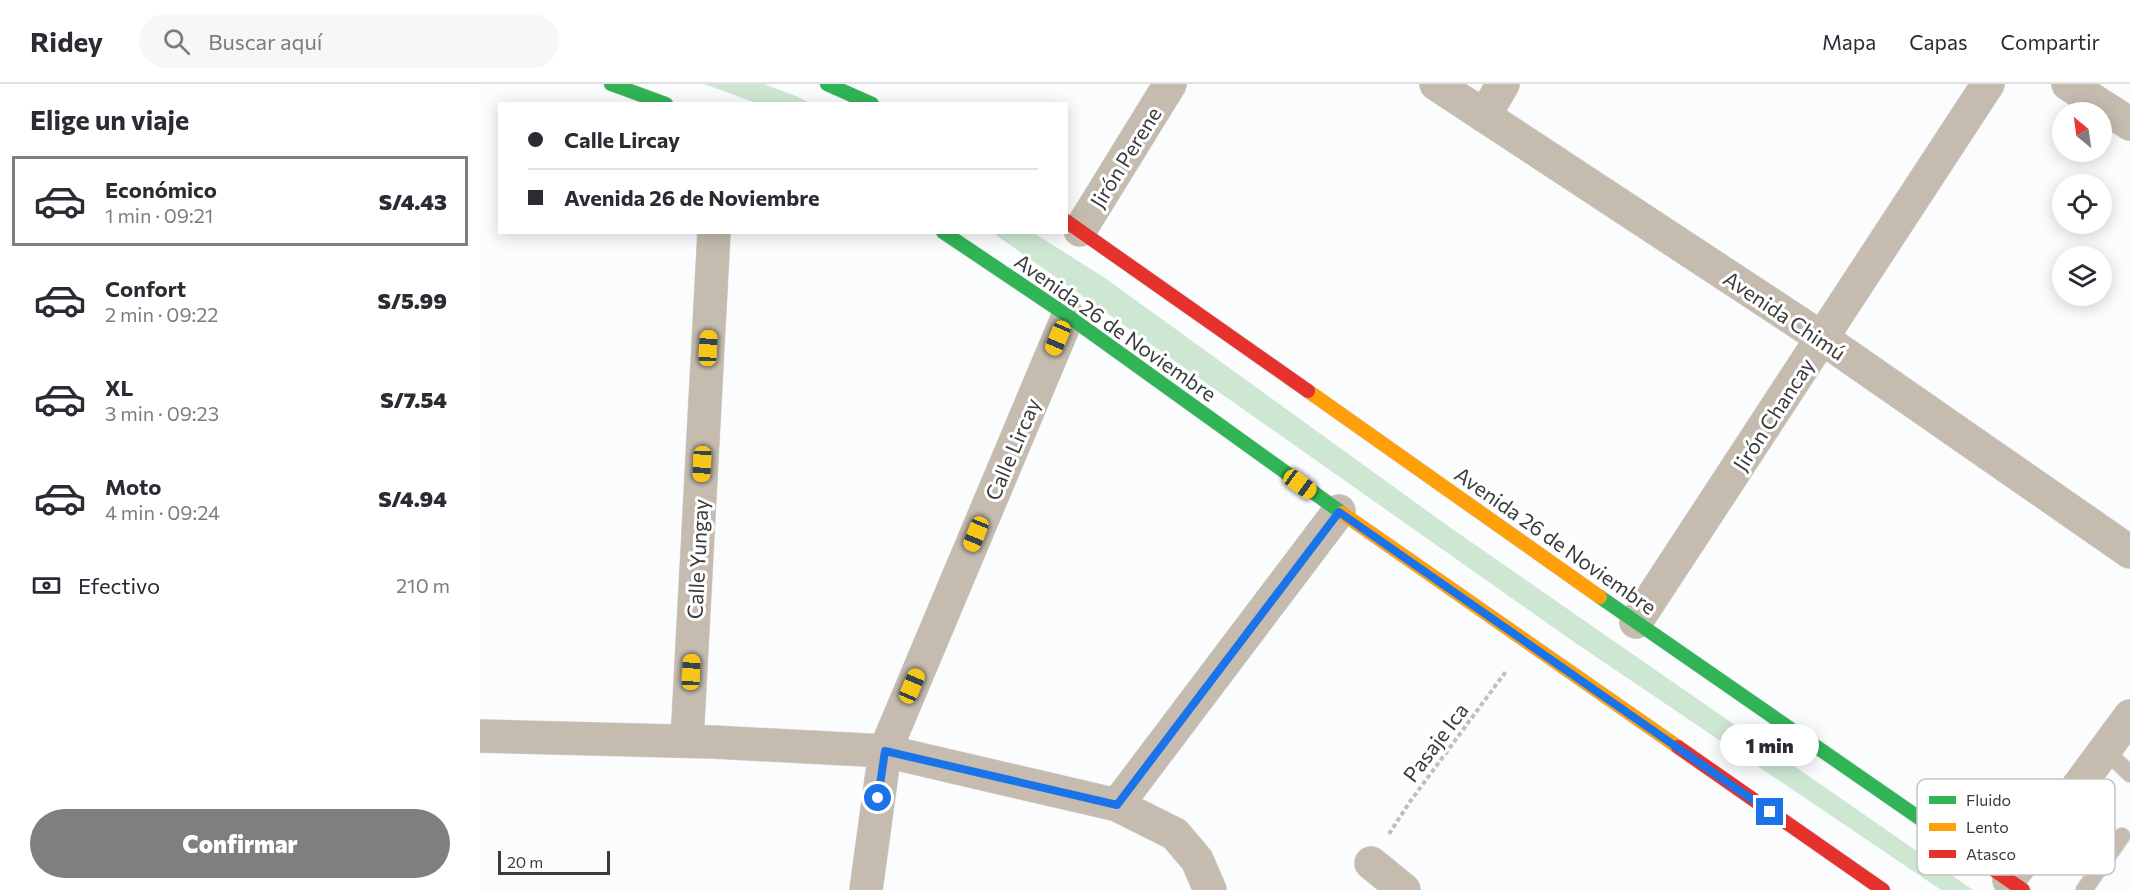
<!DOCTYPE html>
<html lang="es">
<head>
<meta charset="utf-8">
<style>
  body { margin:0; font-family:Commissioner,sans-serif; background:#f7f7f7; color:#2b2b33; height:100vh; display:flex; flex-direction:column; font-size:22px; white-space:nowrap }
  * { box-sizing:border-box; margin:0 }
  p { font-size:20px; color:#7c7c81 }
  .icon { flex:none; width:33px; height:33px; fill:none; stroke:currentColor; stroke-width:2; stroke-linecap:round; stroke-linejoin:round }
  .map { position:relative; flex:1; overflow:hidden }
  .panel { display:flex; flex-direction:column; background:#fff; width:480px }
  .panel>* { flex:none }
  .guide { position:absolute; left:18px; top:18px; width:570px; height:132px; border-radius:0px; box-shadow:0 3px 15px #0003; display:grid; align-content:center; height:132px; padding:0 30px; background:#fff }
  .needle { width:39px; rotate:331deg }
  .tools { position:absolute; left:1572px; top:18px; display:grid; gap:12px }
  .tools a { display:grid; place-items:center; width:60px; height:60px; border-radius:50%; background:#fff; box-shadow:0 3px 15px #0003; font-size:30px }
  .scale { position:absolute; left:18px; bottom:15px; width:112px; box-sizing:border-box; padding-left:6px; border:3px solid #3a3b3c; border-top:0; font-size:16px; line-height:21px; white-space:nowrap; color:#3a3b3c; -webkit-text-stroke:4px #fff; paint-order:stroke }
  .end { position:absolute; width:27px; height:27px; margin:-14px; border:8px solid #1a73e8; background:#fff; box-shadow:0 0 0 3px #fff }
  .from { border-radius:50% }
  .bubble { position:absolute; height:42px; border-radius:21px; background:#fff; box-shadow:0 3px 15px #0003; font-size:20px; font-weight:800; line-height:42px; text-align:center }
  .car { position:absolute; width:18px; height:36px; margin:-18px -9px; border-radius:8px; box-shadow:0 0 4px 2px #0007; background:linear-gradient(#f5c518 24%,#345 0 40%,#f5c518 0 76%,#345 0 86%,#f5c518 0) }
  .guide b { display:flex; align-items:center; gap:21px; height:57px; font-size:22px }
  .guide b+b { border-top:2px solid #e1e1e2 }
  .guide i { width:15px; height:15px; background:#2b2b33 }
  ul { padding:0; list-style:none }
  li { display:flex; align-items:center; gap:18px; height:90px; margin:0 12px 9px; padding:0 18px; border:3px solid transparent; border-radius:0px }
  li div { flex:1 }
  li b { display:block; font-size:22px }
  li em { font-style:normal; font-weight:800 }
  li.selected { border-color:#7e7f80 }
  li>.icon { width:54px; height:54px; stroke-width:1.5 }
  h2 { padding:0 30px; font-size:27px; line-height:72px }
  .pay { display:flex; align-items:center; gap:15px; height:66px; padding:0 30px; font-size:22px }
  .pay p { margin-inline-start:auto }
  .primary-button { display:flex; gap:12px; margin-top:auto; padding:12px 30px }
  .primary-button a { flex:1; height:69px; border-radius:36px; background:#7e7f80; color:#fff; font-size:24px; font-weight:800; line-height:69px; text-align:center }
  header { display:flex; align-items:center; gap:36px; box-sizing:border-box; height:84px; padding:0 30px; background:#fff; border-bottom:2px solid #e1e1e2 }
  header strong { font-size:28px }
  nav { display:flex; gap:33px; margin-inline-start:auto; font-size:21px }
  .search { width:420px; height:54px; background:#f7f7f7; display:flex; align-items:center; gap:15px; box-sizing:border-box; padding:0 21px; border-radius:33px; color:#7c7c81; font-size:22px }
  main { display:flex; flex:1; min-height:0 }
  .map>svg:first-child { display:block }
  .green { fill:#cee7d3 }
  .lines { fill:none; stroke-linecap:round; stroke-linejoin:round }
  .lane-casing { stroke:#d8d9da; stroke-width:18 }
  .street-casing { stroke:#d8d9da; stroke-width:34 }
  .fast-casing { stroke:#d8d9da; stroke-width:15 }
  .slow-casing { stroke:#d8d9da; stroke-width:15 }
  .jam-casing { stroke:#d8d9da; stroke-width:15 }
  .path { stroke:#c3beb6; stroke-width:4; stroke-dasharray:4.5 3; stroke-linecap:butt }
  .lane { stroke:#c5bbae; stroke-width:16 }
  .street { stroke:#c5bbae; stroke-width:33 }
  .fast { stroke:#30b455; stroke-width:14 }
  .slow { stroke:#ff9f0a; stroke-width:14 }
  .jam { stroke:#e5322d; stroke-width:14 }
  .route { stroke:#1a73e8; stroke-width:8 }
  .labels { text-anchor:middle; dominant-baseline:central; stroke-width:6; stroke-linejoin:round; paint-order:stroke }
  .street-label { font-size:21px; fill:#3a3b3c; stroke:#fff }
  .key { fill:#fff; stroke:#c4c4c4; stroke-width:1.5 }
  .key-label { font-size:16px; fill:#3a3b3c }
</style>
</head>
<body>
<header>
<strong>Ridey</strong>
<div class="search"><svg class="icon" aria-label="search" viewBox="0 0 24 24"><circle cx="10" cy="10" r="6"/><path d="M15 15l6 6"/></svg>Buscar aquí</div>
<nav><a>Mapa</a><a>Capas</a><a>Compartir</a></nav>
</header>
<main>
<section class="panel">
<h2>Elige un viaje</h2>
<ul>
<li class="selected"><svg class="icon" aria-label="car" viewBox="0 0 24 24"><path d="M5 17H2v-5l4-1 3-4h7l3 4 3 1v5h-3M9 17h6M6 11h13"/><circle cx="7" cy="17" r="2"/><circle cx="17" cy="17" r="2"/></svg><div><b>Económico</b><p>1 min · 09:21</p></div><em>S/4.43</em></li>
<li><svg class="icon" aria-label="car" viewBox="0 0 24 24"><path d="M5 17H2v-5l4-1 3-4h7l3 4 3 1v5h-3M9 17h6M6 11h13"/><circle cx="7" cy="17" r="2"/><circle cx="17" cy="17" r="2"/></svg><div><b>Confort</b><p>2 min · 09:22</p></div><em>S/5.99</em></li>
<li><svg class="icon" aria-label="car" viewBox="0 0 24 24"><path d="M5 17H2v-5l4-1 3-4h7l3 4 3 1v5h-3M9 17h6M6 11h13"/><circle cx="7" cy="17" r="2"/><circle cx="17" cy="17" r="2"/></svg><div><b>XL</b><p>3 min · 09:23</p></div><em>S/7.54</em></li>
<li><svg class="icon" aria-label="car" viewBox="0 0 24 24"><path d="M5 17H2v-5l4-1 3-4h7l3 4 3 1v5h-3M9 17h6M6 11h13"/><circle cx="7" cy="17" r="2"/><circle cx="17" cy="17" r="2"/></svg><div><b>Moto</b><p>4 min · 09:24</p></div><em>S/4.94</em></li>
</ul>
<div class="pay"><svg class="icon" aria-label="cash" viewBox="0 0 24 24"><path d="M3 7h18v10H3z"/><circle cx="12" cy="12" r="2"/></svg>Efectivo<p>210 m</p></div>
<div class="primary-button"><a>Confirmar</a></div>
</section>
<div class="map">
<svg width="1650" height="806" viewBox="0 0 1650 806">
  <rect width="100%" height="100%" fill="#fbfcfd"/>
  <!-- green -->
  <path class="green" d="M224,0H284L318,13L330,19H276Z
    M513,149H554L625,194L968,442L1493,806H1461L1094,558Z"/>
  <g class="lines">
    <!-- lane casing -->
    <g class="lane-casing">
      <path id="lane" d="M1625,666L1650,690
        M1604,806L1642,752"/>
    </g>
    <!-- street casing -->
    <g class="street-casing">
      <path id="street" d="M956,0L1342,254L1650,468
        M1588,0L1650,40
        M1004,32L1023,0
        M600,146L690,0
        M1156,538L1508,0
        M0,652L233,658L405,667L637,721L695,750L717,776L730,806
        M207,657L234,148
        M637,721L859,427
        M891,779L924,806
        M1529,796L1650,632
        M386,806L405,667L588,232"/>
    </g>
    <!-- fast casing -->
    <g class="fast-casing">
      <path id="fast" d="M131,0L186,20
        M347,0L392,20
        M463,148L588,232L862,429
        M1120,513L1458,747"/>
    </g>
    <!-- slow casing -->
    <g class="slow-casing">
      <path id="slow" d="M828,307L1120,513
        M862,429L1198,663"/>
    </g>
    <!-- jam casing -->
    <g class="jam-casing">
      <path id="jam" d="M586,137L828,307
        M1198,663L1403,806
        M1458,747L1543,806"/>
    </g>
    <!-- path -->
    <path class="path" d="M909,750L929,719L1027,586"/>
    <!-- lane -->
    <use href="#lane" class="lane"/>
    <!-- street -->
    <use href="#street" class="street"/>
    <!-- fast -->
    <use href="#fast" class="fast"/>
    <!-- slow -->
    <use href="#slow" class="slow"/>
    <!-- jam -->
    <use href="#jam" class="jam"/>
  </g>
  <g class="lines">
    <!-- route -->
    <path class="route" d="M398,714L405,667L637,721L859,428L1290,728"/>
  </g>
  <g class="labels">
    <!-- street labels -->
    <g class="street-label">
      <text transform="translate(645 73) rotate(-58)">Jirón Perene</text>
      <text transform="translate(1305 231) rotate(34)">Avenida Chimú</text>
      <text transform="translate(636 243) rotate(35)">Avenida 26 de Noviembre</text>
      <text transform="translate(1293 330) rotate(-57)">Jirón Chancay</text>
      <text transform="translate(532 365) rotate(-67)">Calle Lircay</text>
      <text transform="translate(1076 456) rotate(35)">Avenida 26 de Noviembre</text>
      <text transform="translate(217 475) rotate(-87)">Calle Yungay</text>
      <text transform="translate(955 658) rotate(-53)">Pasaje Ica</text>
    </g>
  </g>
  <!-- legend -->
  <rect x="1437" y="695" width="198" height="96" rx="9" class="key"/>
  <rect x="1449" y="712" width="27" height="8" fill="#30b455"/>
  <rect x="1449" y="739" width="27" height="8" fill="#ff9f0a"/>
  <rect x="1449" y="766" width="27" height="8" fill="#e5322d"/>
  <g class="key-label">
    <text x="1486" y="722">Fluido</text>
    <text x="1486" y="749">Lento</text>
    <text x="1486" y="776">Atasco</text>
  </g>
</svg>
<div class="tools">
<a><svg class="needle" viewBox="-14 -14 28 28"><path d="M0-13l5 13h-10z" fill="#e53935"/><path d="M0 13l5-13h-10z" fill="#7c7c81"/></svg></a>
<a><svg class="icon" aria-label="locate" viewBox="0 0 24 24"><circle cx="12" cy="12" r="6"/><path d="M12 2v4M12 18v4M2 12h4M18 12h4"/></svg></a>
<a><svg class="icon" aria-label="layers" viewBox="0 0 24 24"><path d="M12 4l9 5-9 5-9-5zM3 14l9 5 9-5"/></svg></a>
</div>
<div class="scale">20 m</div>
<i class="end from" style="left:398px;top:714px"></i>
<i class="end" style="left:1290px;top:728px"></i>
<div class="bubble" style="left:1240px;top:640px;width:99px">1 min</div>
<i class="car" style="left:578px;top:254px;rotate:203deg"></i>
<i class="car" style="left:228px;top:264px;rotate:3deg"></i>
<i class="car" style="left:222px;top:380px;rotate:183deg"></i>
<i class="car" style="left:820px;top:400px;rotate:126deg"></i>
<i class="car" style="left:496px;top:450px;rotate:202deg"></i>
<i class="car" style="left:211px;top:588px;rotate:3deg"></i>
<i class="car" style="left:432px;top:602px;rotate:23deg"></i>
<div class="guide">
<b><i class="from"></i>Calle Lircay</b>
<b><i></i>Avenida 26 de Noviembre</b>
</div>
</div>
</main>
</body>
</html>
